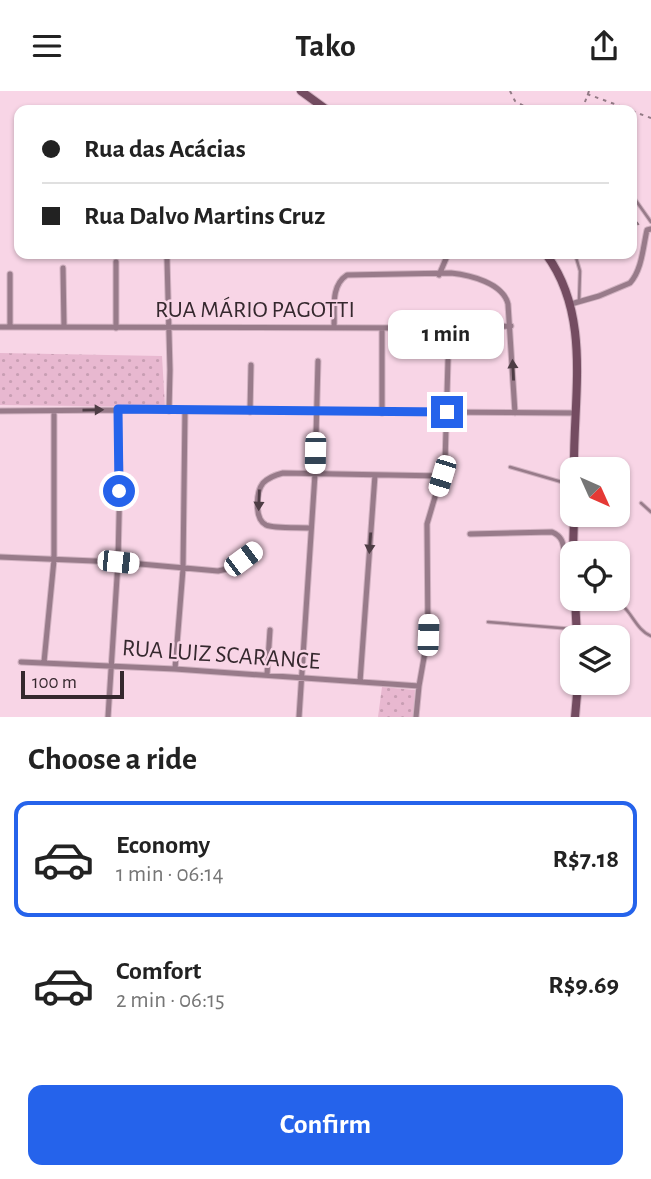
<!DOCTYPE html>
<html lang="en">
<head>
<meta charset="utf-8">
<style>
  body { margin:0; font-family:"Alegreya Sans",sans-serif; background:#f6f6f6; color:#222; height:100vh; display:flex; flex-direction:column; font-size:26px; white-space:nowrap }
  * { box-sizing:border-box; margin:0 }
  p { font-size:23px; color:#767676 }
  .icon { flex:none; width:38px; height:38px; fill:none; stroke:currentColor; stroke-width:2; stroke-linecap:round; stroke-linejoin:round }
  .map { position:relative; height:626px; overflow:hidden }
  .panel { display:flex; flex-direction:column; background:#fff; flex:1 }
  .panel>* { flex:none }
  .top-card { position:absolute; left:14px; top:14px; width:623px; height:154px; border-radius:14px; box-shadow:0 2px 5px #0004; display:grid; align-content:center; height:154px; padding:0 28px; background:#fff }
  .needle { width:46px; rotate:135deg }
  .tools { position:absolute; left:560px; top:366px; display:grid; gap:14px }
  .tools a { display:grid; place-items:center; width:70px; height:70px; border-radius:14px; background:#fff; box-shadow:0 2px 5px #0004; font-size:35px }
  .scale { position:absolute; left:21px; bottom:18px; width:103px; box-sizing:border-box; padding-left:7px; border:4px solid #35282e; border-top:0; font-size:19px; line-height:24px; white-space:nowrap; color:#35282e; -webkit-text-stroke:5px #f8d5e6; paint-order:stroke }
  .end { position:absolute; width:32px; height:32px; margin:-16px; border:9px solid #2563eb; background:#fff; box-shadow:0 0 0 4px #fff }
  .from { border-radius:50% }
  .bubble { position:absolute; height:49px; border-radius:14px; background:#fff; box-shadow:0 2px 5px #0004; font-size:23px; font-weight:700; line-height:49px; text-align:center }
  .car { position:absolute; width:21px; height:42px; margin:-21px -10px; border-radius:9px; box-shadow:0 0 5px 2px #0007; background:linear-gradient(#fff 24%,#345 0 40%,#fff 0 76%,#345 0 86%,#fff 0) }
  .top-card b { display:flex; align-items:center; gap:24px; height:66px; font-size:26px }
  .top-card b+b { border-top:2px solid #e0e0e0 }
  .top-card i { width:18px; height:18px; background:#222 }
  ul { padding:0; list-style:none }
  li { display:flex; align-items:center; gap:21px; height:116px; margin:0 14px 10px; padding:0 14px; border:4px solid transparent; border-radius:14px }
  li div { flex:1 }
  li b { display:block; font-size:26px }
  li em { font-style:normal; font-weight:700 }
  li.on { border-color:#2563eb }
  li>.icon { width:63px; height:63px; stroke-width:1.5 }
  h2 { padding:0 28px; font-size:32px; line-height:84px }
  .button { display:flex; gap:14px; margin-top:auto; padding:14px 28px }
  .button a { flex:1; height:80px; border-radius:14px; background:#2563eb; color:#fff; font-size:28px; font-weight:700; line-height:80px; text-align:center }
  header { display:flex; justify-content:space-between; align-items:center; height:91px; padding:0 28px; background:#fff; font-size:32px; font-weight:700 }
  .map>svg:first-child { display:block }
  .grass { fill:url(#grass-dots) }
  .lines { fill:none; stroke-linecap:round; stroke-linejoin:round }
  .lane-casing { stroke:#d1b2c1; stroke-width:4.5 }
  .street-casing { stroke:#d1b2c1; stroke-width:7 }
  .secondary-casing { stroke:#d1b2c1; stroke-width:10 }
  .path { stroke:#927a85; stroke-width:2; stroke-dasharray:3.5 5; stroke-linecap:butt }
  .lane { stroke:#987b8a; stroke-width:2.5 }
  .street { stroke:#987b8a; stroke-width:5 }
  .secondary { stroke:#744c61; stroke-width:8 }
  .oneway { fill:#4e3d45 }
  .route { stroke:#2563eb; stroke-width:9 }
  .labels { text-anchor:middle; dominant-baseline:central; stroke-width:5; stroke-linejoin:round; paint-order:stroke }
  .street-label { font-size:24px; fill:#35282e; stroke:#f8d5e6 }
</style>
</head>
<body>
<header><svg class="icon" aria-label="menu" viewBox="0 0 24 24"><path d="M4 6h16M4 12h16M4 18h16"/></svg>Tako<svg class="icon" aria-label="share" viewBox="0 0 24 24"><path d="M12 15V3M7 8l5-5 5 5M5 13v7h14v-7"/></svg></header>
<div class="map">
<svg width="651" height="626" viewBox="0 0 651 626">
  <defs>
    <pattern id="grass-dots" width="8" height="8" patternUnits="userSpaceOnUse" patternTransform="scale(1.75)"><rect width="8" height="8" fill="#e8b8d0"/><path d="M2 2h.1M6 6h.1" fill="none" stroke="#c89eb3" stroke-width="1.8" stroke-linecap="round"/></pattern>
  </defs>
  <rect width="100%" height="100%" fill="#f8d5e6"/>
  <!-- grass -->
  <path class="grass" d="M0,262L162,265L165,316L0,314Z
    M382,596L415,599L413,626H378Z"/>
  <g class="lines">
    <!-- lane casing -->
    <g class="lane-casing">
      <path id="lane" d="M632,104L651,131
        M575,163L580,180L579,211
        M510,376L572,394
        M641,412L651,421
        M577,519C588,516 599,511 610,510C629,509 633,538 651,545
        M488,531L573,538"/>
    </g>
    <!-- street casing -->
    <g class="street-casing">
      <path id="street" d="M167,168L170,279L169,320
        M116,171V237
        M63,177L64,235
        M10,183V236
        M439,184L448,163
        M571,213L599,205L630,192C642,179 643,156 647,139L651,138
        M0,236L432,237L511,235
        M334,236C335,218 330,195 347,184L451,182C470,184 503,192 508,213L515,322
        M0,320L118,319L575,322
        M250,321L251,274
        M382,322V237
        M311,437C300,436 275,438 266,434C254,428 256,401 263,392C269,386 275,384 283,382L442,385
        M470,443L552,441C571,449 558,466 572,480
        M0,466L118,471L218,480L231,477L254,460
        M21,571L175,578L419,595
        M44,571L54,469V320
        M175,578L183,478L185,320
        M267,584L270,539
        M360,591L375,384
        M108,626L118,471L120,384L118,319
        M299,626L315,383L318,270
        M416,626L419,595L428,544L427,433L445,372L448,269"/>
    </g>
    <!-- secondary casing -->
    <g class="secondary-casing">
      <path id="secondary" d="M301,0L327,19
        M546,163C592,225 573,306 574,378
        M573,462L574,424
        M575,508L577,546
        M575,626L578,592"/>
    </g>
    <!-- path -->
    <path class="path" d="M510,0L515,10L531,19
      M587,3L631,19
      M582,19L589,0
      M632,20L651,27
      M632,124L640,136"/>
    <!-- lane -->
    <use href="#lane" class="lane"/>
    <!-- street -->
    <use href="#street" class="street"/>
    <!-- secondary -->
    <use href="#secondary" class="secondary"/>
  </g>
  <!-- one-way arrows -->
  <defs><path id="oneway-solid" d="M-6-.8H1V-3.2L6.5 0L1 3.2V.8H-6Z" transform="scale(1.75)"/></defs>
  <g class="oneway">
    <use href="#oneway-solid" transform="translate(513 279) rotate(-93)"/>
    <use href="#oneway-solid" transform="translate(93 319) rotate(-1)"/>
    <use href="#oneway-solid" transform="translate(259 409) rotate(92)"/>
    <use href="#oneway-solid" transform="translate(370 452) rotate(94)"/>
  </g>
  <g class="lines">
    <!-- route -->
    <path class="route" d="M119,400L118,318L447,321"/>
  </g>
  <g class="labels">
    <!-- street labels -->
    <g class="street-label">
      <text x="255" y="219">RUA MÁRIO PAGOTTI</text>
      <text transform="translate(221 564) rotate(4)">RUA LUIZ SCARANCE</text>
    </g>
  </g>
</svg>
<div class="tools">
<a><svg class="needle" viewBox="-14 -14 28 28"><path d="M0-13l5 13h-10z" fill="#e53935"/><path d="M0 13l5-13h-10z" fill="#767676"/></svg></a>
<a><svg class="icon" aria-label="locate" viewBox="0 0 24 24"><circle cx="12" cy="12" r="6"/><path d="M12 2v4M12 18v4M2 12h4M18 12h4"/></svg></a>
<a><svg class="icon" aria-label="layers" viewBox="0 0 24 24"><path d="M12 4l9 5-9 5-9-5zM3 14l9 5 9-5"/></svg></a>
</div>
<div class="scale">100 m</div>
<i class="end from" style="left:119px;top:400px"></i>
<i class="end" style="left:447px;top:321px"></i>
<div class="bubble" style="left:388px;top:219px;width:116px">1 min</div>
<i class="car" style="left:315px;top:362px;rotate:181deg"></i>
<i class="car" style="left:442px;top:385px;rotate:197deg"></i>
<i class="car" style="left:243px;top:468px;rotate:53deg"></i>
<i class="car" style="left:118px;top:471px;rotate:96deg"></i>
<i class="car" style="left:428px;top:544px;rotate:2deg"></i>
<div class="top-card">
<b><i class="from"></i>Rua das Acácias</b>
<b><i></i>Rua Dalvo Martins Cruz</b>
</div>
</div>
<section class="panel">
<h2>Choose a ride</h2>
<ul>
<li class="on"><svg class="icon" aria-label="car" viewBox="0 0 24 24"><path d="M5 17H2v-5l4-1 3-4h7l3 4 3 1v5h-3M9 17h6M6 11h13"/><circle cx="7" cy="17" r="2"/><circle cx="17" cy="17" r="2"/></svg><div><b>Economy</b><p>1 min · 06:14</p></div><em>R$7.18</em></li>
<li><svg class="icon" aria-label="car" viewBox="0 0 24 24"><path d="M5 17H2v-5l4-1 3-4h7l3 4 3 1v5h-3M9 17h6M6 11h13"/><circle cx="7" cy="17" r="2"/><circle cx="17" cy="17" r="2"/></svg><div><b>Comfort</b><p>2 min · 06:15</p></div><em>R$9.69</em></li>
</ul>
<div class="button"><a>Confirm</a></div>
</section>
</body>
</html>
